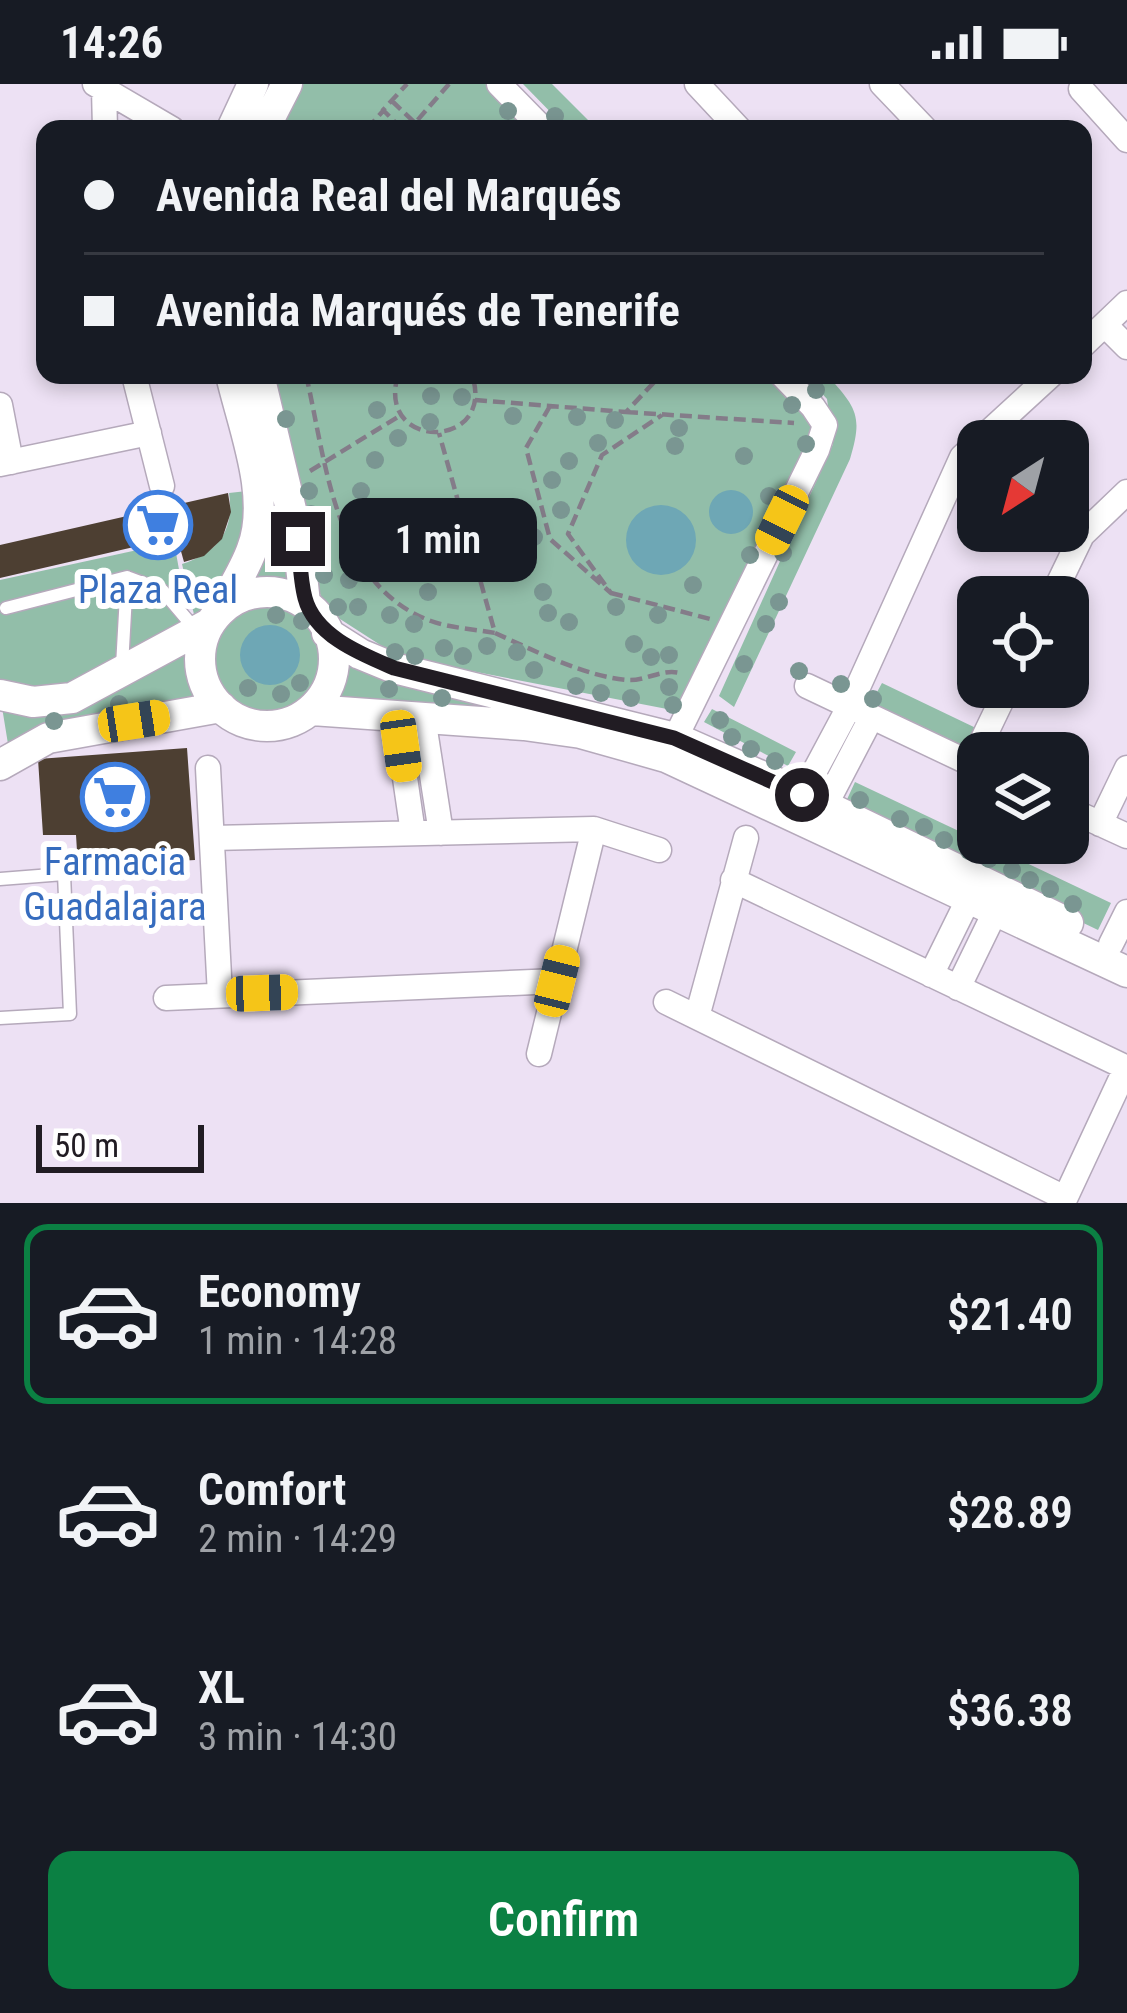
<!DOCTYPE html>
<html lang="en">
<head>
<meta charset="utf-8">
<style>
  body { margin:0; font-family:"Roboto Condensed",sans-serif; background:#20242c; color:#f1f3f6; height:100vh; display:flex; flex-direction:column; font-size:45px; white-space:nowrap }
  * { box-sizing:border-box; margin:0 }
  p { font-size:39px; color:#9ea1a6 }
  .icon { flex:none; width:66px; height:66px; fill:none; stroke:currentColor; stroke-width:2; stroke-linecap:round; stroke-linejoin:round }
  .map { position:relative; height:1119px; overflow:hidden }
  .details { display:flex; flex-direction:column; background:#171b24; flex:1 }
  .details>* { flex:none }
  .top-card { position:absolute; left:36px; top:36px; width:1056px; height:264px; border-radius:24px; box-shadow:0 6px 18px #0003; display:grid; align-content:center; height:264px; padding:0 48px; background:#171b24 }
  .needle { width:78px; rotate:216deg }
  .tools { position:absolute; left:957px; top:336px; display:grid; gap:24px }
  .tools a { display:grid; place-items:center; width:132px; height:132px; border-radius:24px; background:#171b24; box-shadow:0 6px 18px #0003; font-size:60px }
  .scale { position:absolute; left:36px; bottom:30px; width:168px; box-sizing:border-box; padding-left:12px; border:6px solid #211c23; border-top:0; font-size:33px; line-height:42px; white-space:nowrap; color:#211c23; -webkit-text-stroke:9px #fff; paint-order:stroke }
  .end { position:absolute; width:54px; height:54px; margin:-27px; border:15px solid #211c23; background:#fff; box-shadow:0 0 0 6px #fff }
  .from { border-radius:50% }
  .bubble { position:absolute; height:84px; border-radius:24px; background:#171b24; box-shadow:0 6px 18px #0003; font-size:39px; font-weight:600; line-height:84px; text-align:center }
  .car { position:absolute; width:36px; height:72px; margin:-36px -18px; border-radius:15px; box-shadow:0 0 9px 3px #0007; background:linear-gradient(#f5c518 24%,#345 0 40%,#f5c518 0 76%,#345 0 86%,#f5c518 0) }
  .top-card b { display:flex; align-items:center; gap:42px; height:114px; font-size:45px }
  .top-card b+b { border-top:3px solid #363941 }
  .top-card i { width:30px; height:30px; background:#f1f3f6 }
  ul { padding:21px 0 0; list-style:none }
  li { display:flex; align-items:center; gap:36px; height:180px; margin:0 24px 18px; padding:0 24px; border:6px solid transparent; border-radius:24px }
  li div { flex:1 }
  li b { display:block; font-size:45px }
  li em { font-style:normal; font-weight:600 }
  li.active { border-color:#0b8043 }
  li>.icon { width:108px; height:108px; stroke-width:1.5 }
  .cta { display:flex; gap:24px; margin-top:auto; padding:24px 48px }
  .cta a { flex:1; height:138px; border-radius:24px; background:#0b8043; color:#fff; font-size:48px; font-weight:600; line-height:138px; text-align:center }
  .status { display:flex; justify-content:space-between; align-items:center; height:84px; padding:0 60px; background:#171b24; direction:ltr }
  .status svg { height:33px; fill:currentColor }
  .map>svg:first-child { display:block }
  .green { fill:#92bea9 }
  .water { fill:#6ea7b5 }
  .building { fill:#4d3f32 }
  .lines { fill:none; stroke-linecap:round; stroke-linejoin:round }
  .service-casing { stroke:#b5a9bb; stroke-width:15 }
  .minor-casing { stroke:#b5a9bb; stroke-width:27 }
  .tertiary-casing { stroke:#b5a9bb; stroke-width:33 }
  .path { stroke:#847c89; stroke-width:4.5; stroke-dasharray:12 6; stroke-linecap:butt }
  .service { stroke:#fff; stroke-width:12 }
  .minor { stroke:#fff; stroke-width:24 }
  .tertiary { stroke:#fff; stroke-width:30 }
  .tree { fill:#7a9692 }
  .route { stroke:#211c23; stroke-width:15 }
  .labels { text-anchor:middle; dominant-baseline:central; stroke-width:12; stroke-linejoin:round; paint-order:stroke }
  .shop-label { font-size:39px; fill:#366cbe; stroke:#fff }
</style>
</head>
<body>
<div class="status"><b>14:26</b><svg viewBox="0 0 49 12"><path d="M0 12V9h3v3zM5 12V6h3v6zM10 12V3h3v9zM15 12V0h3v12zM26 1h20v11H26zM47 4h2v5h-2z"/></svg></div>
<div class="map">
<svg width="1127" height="1119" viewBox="0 0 1127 1119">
  <rect width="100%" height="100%" fill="#ede1f4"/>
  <!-- green -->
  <path class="green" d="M293,0H497L541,45H274Z
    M523,0H552L597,45H567Z
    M258,291L301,513L280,504L248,507Z
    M263,291H775L824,343L679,617L667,625L399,573L326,526L300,455Z
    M805,291H827C857,324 863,332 850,375L734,623L719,612L833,360L827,315Z
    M256,406L252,462L197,543L182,480C217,469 235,447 229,409Z
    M174,458L190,546L72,614L0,597V496Z
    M210 573a58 58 0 1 1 116 0a58 58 0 1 1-116 0Z
    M195,557L193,591L210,622L8,660L1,617L31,623Z
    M348,574L666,655L332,619L341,606Z
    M882,599L978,645L969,670L870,621Z
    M712,625L796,668L788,682L704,638Z
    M855,698L1111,819L1098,846L843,724Z"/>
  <!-- water -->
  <path class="water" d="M709 428a22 22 0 1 1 44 0a22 22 0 1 1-44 0Z
    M626 456a35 35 0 1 1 70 0a35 35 0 1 1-70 0Z
    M240 571a30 30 0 1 1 60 0a30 30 0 1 1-60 0Z"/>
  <!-- building -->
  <path class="building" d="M228,409L231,428L222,455L204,472L184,478L177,453L0,494V461Z
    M187,664L195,776L78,783L76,751H43L38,675Z"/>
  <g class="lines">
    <!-- service casing -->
    <g class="service-casing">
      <path id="service" d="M6,524L127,493L162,506L195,545
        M122,582L127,493
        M0,795L64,790L70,930L0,934"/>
    </g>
    <!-- minor casing -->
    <g class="minor-casing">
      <path id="minor" d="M95,0L172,45
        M499,0L543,45
        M697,0L739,45
        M882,0L925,45
        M104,5L105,45
        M1081,5L1127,56
        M1105,241L1127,263
        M1083,261L1127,219
        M134,291L162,402
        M0,321L11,378
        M979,357L1051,291
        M0,380L149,349
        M1052,513L1082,451L1127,408
        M807,602L978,683
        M396,632L413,749
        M423,633L441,749
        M668,669L817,366L825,341L813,323L782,291
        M971,680L1008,603
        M208,684L220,911
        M802,711L849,623L962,373L978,358
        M825,722L871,634
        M1068,725L1127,752
        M1100,740L1127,684
        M212,754L594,745L659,766
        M733,796L1127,984
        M1111,860L1127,828
        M931,891L968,816
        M958,904L995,828
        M166,914L557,897
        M666,918L1065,1114
        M697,933L746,754
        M539,970L594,745
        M1063,1119L1126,984"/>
    </g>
    <!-- tertiary casing -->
    <g class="tertiary-casing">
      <path id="tertiary" d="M232,45L253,0
        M264,45L287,0
        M259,291L298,455L305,519
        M200 575a67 67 0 1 1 134 0a67 67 0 1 1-134 0Z
        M222,524C232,505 245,485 252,465C272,413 243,343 231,291
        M327,549L360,570L394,584L675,654L786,703L1068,839
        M0,611L33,618L72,614L209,540
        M312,626L524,641L581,649L666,673L1127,888
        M0,681L48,654L221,623"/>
    </g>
    <!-- path -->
    <path class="path" d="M392,17L415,39L449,0
      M367,45L383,27
      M402,45L383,26L407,0
      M485,45H494
      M306,291C326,376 334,502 431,537C450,544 474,545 495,549L439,349
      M398,291C375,368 497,366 472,291
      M475,316L626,328L661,291
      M550,322L526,364L550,455L611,509L568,450L602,371L662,331
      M626,328L794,339
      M310,387L401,331
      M611,509L710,535
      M495,549C533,566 586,593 628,596C647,597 664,583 683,590"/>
    <!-- service -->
    <use href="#service" class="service"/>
    <!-- minor -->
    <use href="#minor" class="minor"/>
    <!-- tertiary -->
    <use href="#tertiary" class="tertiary"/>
  </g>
  <!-- trees -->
  <g class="tree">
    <circle cx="508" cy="27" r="9"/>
    <circle cx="555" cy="32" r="9"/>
    <circle cx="816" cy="306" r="9"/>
    <circle cx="431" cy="312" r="9"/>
    <circle cx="462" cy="313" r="9"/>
    <circle cx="792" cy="321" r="9"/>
    <circle cx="377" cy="326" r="9"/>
    <circle cx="513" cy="332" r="9"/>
    <circle cx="577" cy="333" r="9"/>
    <circle cx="286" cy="335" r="9"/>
    <circle cx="615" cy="336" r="9"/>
    <circle cx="430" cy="338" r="9"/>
    <circle cx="679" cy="344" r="9"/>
    <circle cx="398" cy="354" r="9"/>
    <circle cx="598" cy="359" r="9"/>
    <circle cx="806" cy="360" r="9"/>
    <circle cx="675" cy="362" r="9"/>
    <circle cx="744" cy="372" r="9"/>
    <circle cx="375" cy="376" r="9"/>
    <circle cx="569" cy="377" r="9"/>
    <circle cx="552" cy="396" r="9"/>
    <circle cx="309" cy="407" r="9"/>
    <circle cx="361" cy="407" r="9"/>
    <circle cx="769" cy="412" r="9"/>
    <circle cx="561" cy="426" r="9"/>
    <circle cx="311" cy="430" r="9"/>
    <circle cx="386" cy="437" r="9"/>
    <circle cx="496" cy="438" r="9"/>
    <circle cx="318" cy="447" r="9"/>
    <circle cx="534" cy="453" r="9"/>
    <circle cx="441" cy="467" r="9"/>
    <circle cx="783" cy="469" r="9"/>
    <circle cx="322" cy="471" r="9"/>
    <circle cx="386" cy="471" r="9"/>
    <circle cx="750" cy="471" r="9"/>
    <circle cx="465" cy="486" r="9"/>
    <circle cx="515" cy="486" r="9"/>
    <circle cx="324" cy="491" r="9"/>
    <circle cx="349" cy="496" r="9"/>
    <circle cx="693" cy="501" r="9"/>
    <circle cx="428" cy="508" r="9"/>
    <circle cx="543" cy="508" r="9"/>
    <circle cx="779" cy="518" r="9"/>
    <circle cx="338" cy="523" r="9"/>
    <circle cx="358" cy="523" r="9"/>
    <circle cx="616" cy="523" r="9"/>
    <circle cx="548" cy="529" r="9"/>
    <circle cx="276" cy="531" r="9"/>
    <circle cx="390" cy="531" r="9"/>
    <circle cx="658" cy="531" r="9"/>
    <circle cx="302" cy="537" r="9"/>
    <circle cx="569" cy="538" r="9"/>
    <circle cx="414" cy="540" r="9"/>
    <circle cx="766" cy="540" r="9"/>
    <circle cx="634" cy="560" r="9"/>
    <circle cx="487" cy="562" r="9"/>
    <circle cx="444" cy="564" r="9"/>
    <circle cx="395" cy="568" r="9"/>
    <circle cx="517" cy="568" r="9"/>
    <circle cx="669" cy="571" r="9"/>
    <circle cx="415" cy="572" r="9"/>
    <circle cx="463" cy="572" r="9"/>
    <circle cx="651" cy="573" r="9"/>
    <circle cx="744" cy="580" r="9"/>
    <circle cx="534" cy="586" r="9"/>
    <circle cx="799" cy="587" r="9"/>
    <circle cx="300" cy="599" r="9"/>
    <circle cx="841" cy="600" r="9"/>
    <circle cx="576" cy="602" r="9"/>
    <circle cx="669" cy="603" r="9"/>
    <circle cx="248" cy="604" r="9"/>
    <circle cx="389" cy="605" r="9"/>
    <circle cx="601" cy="609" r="9"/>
    <circle cx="281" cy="610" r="9"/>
    <circle cx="442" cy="614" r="9"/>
    <circle cx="631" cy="614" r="9"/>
    <circle cx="873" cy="615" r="9"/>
    <circle cx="119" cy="620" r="9"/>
    <circle cx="673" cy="621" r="9"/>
    <circle cx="720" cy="636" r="9"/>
    <circle cx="54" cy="637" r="9"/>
    <circle cx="732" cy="653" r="9"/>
    <circle cx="751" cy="665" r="9"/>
    <circle cx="775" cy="677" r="9"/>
    <circle cx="860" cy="716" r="9"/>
    <circle cx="900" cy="735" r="9"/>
    <circle cx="924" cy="743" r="9"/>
    <circle cx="944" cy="756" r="9"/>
    <circle cx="969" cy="767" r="9"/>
    <circle cx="989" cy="775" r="9"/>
    <circle cx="1012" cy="786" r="9"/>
    <circle cx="1030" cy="796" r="9"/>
    <circle cx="1050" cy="805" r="9"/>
    <circle cx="1073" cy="820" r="9"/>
  </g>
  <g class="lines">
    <!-- route -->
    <path class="route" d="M298,455C300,474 300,495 305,514C315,552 361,570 394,584L674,654L802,711"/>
  </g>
  <!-- icons -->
  <defs>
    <g id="supermarket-ring" transform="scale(3.45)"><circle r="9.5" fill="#fff" stroke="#3f7fe0" stroke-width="1.5"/><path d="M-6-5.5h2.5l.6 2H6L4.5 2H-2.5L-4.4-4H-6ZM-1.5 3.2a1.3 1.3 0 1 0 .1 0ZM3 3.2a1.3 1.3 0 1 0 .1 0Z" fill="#3f7fe0"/></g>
  </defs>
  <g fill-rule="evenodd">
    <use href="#supermarket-ring" x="158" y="441"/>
    <use href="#supermarket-ring" x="115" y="713"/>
  </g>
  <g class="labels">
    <!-- shop labels -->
    <g class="shop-label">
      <text x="158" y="506">Plaza Real</text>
      <text x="115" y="778">Farmacia<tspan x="115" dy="45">Guadalajara</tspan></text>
    </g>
  </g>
</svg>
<div class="tools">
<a><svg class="needle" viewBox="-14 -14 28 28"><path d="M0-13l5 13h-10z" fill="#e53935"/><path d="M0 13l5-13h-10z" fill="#9ea1a6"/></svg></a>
<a><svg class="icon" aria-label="locate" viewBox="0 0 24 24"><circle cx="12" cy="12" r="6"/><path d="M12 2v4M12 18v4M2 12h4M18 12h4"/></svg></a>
<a><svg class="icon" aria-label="layers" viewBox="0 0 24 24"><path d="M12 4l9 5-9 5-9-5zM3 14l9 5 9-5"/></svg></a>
</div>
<div class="scale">50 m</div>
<i class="end from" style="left:802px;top:711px"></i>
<i class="end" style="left:298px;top:455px"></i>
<div class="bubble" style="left:339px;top:414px;width:198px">1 min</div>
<i class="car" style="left:782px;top:436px;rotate:206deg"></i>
<i class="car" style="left:134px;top:637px;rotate:81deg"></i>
<i class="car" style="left:401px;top:662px;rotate:172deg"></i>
<i class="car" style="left:557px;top:897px;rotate:14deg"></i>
<i class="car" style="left:262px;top:909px;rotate:88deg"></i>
<div class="top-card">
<b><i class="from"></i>Avenida Real del Marqués</b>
<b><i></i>Avenida Marqués de Tenerife</b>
</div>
</div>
<section class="details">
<ul>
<li class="active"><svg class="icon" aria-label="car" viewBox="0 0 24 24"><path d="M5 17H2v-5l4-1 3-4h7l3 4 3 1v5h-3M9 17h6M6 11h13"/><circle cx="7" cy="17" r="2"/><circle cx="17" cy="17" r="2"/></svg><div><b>Economy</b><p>1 min · 14:28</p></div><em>$21.40</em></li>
<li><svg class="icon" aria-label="car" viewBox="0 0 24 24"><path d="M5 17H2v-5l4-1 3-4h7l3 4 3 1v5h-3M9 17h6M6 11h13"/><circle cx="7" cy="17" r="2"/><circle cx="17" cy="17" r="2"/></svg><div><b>Comfort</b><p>2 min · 14:29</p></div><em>$28.89</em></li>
<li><svg class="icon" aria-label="car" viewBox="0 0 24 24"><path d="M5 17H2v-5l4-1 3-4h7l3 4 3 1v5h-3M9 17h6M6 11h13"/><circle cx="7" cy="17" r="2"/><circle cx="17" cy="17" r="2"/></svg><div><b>XL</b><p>3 min · 14:30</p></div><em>$36.38</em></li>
</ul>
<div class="cta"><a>Confirm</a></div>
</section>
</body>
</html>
